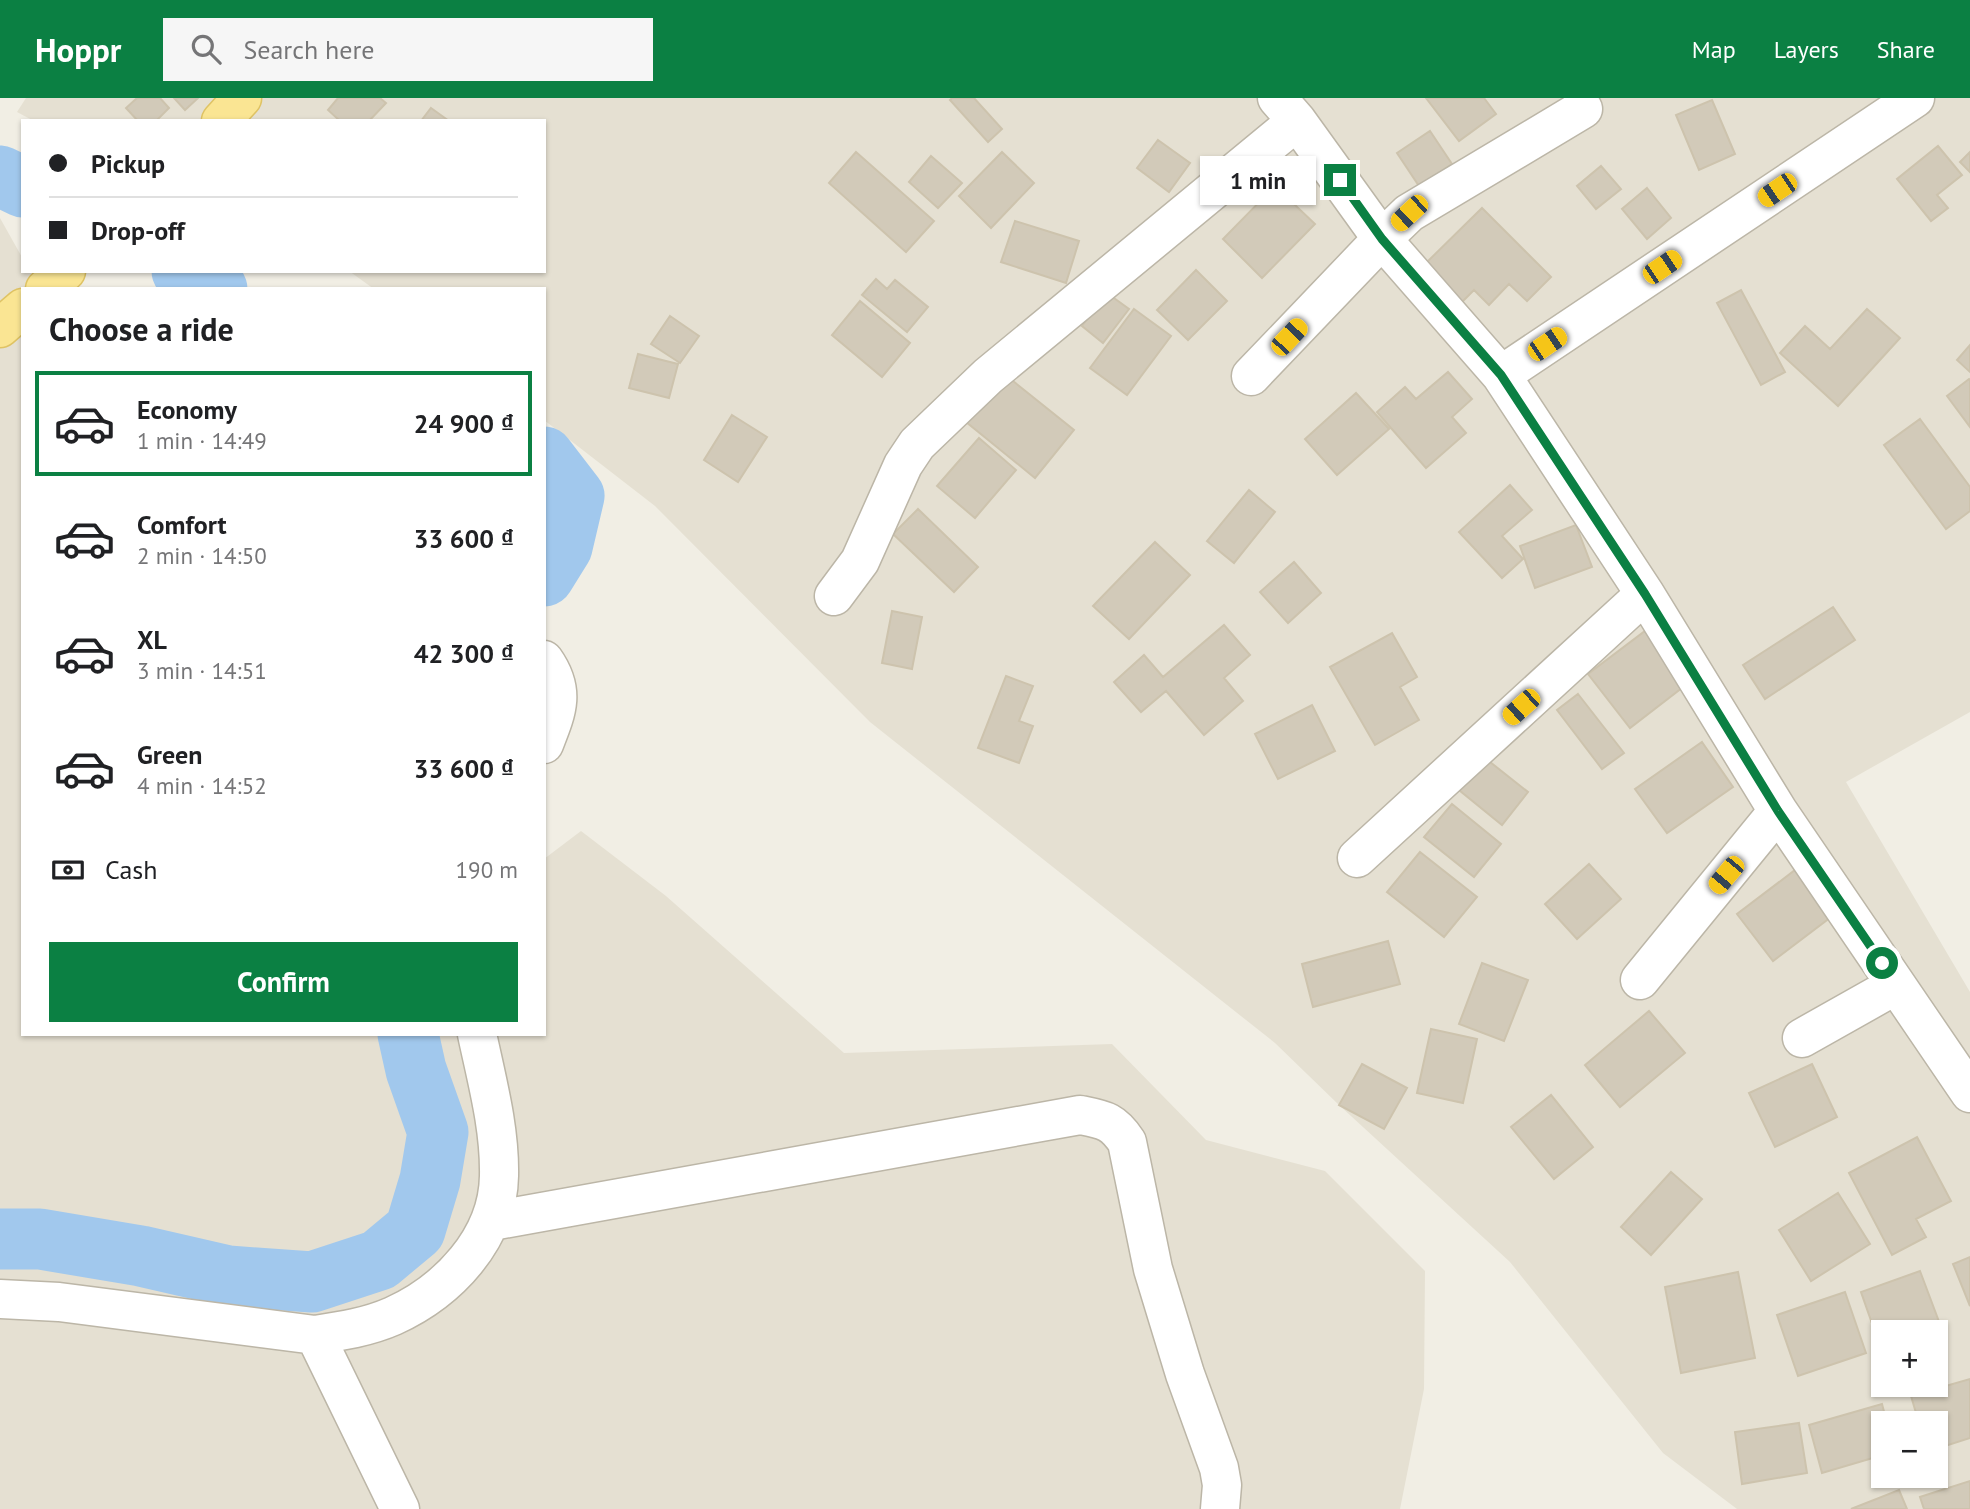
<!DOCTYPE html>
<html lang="en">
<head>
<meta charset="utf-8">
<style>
  body { margin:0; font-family:"PT Sans",sans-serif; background:#f6f6f6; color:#202124; height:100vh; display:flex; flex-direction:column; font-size:26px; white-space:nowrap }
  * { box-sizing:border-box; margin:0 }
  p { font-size:23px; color:#757577 }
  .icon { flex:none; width:38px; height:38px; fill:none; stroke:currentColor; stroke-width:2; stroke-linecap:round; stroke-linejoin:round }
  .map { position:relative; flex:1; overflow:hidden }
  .drawer { position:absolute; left:21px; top:189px; width:525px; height:749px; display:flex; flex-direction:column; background:#fff; border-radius:0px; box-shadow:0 2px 5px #0004 }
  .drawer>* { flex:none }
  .hud { position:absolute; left:21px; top:21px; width:525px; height:154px; border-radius:0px; box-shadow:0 2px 5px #0004; display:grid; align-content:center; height:154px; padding:0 28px; background:#fff }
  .buttons { position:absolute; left:1871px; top:1222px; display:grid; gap:14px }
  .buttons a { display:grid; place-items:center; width:77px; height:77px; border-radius:0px; background:#fff; box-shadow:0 2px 5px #0004; font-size:35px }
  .end { position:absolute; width:32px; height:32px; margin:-16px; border:9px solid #0b8043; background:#fff; box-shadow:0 0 0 4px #fff }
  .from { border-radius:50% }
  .bubble { position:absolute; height:49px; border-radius:0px; background:#fff; box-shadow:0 2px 5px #0004; font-size:23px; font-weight:800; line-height:49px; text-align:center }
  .car { position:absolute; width:21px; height:42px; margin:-21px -10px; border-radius:9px; box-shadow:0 0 5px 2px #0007; background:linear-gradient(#f5c518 24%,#345 0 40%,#f5c518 0 76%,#345 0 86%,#f5c518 0) }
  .hud b { display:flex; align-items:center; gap:24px; height:66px; font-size:26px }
  .hud b+b { border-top:2px solid #e0e0e0 }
  .hud i { width:18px; height:18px; background:#202124 }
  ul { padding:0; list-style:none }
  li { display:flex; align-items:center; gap:21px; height:105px; margin:0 14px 10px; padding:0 14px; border:4px solid transparent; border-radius:0px }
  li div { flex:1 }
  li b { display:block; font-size:26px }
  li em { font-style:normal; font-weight:800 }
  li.selected { border-color:#0b8043 }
  li>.icon { width:63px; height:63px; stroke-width:1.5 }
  h2 { padding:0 28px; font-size:32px; line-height:84px }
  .pay { display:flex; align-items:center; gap:18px; height:77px; padding:0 28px; font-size:26px }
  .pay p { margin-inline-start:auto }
  .cta { display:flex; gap:14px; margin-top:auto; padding:14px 28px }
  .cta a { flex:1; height:80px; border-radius:0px; background:#0b8043; color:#fff; font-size:28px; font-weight:800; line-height:80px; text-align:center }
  header { display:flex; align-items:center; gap:42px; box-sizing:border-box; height:98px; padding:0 35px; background:#0b8043; color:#fff }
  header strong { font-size:33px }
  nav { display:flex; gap:38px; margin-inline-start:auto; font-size:24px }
  .search { width:490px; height:63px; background:#f6f6f6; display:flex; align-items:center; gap:18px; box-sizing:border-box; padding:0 24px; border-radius:0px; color:#757577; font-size:26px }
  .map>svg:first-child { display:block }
  .residential { fill:#e5e0d2; fill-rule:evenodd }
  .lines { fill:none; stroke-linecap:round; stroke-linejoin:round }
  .river { stroke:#a1c8ed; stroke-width:61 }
  .building { fill:#d2cab9; stroke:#cdc3ad; stroke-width:2 }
  .minor-casing { stroke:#bcb6a7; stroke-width:41 }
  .major-casing { stroke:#dfc364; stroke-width:41 }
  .minor { stroke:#fff; stroke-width:38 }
  .major { stroke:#fae593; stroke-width:38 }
  .route { stroke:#0b8043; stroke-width:9 }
</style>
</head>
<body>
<header>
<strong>Hoppr</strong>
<div class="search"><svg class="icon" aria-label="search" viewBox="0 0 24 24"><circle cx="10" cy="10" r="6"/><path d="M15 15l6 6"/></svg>Search here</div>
<nav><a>Map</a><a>Layers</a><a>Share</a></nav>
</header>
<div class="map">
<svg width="1970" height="1411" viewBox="0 0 1970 1411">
  <rect width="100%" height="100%" fill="#f1eee4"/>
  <!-- residential -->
  <path class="residential" d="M26,0H1970V614L1846,684L1970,894V1411H1737L1663,1355L1510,1164L1339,1007L1275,945L870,624L655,408L544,322V191H374L349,173H544V23H34L17,14ZM1883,1234H1936V1286H1883ZM1883,1325H1936V1377H1883Z
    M0,120L23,161V173H30L39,191H23V936H544V761L581,733L666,798L844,955L1112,946L1206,1042L1325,1073L1425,1173L1424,1291L1400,1411H0Z"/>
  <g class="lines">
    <!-- river -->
    <path class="river" d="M0,78L23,89
      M182,173L217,191
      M544,359L574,398L562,449L544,478
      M0,1141H40L141,1158L228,1178L312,1184L379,1162L415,1132L430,1082L438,1034L416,972L408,936"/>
  </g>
  <!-- building -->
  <path class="building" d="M137,0H160L169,10L156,23H138L126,10Z
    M174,0H198L185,12Z
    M338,0H380L386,5L369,23H340L328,12Z
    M952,0H974L1002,31L988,44L950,2Z
    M1426,0H1484L1496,16L1459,43Z
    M1712,2L1735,56L1699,72L1676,17Z
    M431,10L449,23H421Z
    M1430,33L1452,66L1419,88L1397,55Z
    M1158,42L1190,65L1169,94L1137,70Z
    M1938,48L1962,77L1937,97L1948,110L1931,123L1897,81Z
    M856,54L934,123L906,154L829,85Z
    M1002,54L1034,85L991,130L959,98Z
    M1970,54V74L1960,64Z
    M931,58L962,85L938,110L909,84Z
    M1601,68L1621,91L1596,111L1577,88Z
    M1275,88L1315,126L1262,180L1223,141Z
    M1647,90L1671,120L1647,141L1622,111Z
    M1482,110L1551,179L1527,203L1509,186L1489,207L1474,192L1461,205L1424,167Z
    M1015,123L1079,143L1066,185L1001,164Z
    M1196,172L1227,203L1188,242L1157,212Z
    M876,181L887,191L895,182L928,209L907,234L862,197Z
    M1741,192L1785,274L1761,287L1717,205Z
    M1107,195L1129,211L1103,245L1082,228Z
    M860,203L910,245L882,279L832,237Z
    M1134,211L1171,238L1127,297L1090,270Z
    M1867,211L1900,240L1838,308L1780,255L1805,228L1830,251Z
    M670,218L699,238L680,265L651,246Z
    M1970,247V274L1957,262Z
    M638,256L678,266L669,300L629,290Z
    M998,271L1074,332L1035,380L960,319Z
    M1448,274L1472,301L1452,319L1466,335L1426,370L1377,314L1405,289L1416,301Z
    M1969,281L1970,282V329L1947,298Z
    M1356,295L1389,331L1337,377L1305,341Z
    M732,317L767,339L738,384L704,362Z
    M1920,321L1970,389V413L1946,431L1884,347Z
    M979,340L1016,372L975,420L937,388Z
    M1510,387L1532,412L1502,438L1523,461L1502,480L1459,434Z
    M1249,392L1275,414L1234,465L1207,443Z
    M918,411L978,469L954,494L893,436Z
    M1576,427L1592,469L1535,490L1520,448Z
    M1155,444L1190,477L1129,541L1093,508Z
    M1294,464L1321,495L1288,525L1260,494Z
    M1833,509L1855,542L1765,601L1743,567Z
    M892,513L922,519L912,571L882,565Z
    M1224,527L1250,557L1224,580L1243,603L1204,637L1166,593L1141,614L1114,584L1144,557L1163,579Z
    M1645,533L1687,586L1630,630L1588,576Z
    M1392,535L1417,579L1400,589L1419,622L1375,647L1330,569Z
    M1006,578L1033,588L1019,623L1033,628L1019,665L978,650Z
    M1578,596L1624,655L1602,671L1557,612Z
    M1312,607L1335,653L1278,681L1255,636Z
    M1702,644L1733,689L1667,735L1635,691Z
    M1485,660L1528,694L1502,727L1459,692Z
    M1452,706L1501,746L1474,779L1424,739Z
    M1420,754L1477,799L1444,839L1387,794Z
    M1589,766L1621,801L1577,841L1545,806Z
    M1795,772L1831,819L1773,863L1737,816Z
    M1388,843L1400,886L1313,909L1302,866Z
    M1482,865L1528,882L1504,943L1459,926Z
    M1649,913L1685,955L1620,1009L1585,967Z
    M1431,931L1477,941L1463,1005L1417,995Z
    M1362,966L1407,990L1384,1031L1339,1007Z
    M1812,966L1837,1019L1775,1049L1749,995Z
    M1551,997L1593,1049L1554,1081L1511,1029Z
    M1917,1039L1951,1103L1916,1121L1926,1139L1892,1157L1849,1075Z
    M1671,1074L1702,1101L1651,1157L1621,1129Z
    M1838,1095L1870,1146L1811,1183L1779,1132Z
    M1970,1159V1208L1953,1166Z
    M1920,1173L1941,1229L1929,1234H1883V1250L1881,1251L1861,1194Z
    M1738,1174L1755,1260L1681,1275L1665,1189Z
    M1845,1194L1866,1255L1798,1278L1777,1217Z
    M1970,1281V1340L1936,1351V1325H1919L1911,1298Z
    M1882,1306L1887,1325H1883V1357L1822,1375L1809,1327Z
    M1799,1325L1807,1375L1742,1386L1735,1334Z
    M1970,1383V1411H1924L1920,1399Z
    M1899,1392L1907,1411H1851Z"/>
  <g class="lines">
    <!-- minor casing -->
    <g class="minor-casing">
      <path id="minor" d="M1277,0L1297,23L1382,141L1501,277L1645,496L1778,713L1970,995
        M1501,277L1915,0
        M1251,278L1382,141L1409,115L1583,11
        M834,498L860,463L903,367L917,346L988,278L1297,23
        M544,562C566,593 557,613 544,646
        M1357,760L1645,496
        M1640,882L1778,713
        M1802,940L1896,887
        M492,1123L1080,1017C1105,1022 1113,1023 1127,1044L1153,1171L1185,1276L1219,1370L1222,1387L1220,1411
        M0,1201L59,1204L315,1237C342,1233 368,1229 393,1218C448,1193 498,1141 499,1078C500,1030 487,983 477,936
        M315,1237L400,1411"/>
    </g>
    <!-- major casing -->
    <g class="major-casing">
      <path id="major" d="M221,23L242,0
        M45,191L66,173
        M0,230L23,210"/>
    </g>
    <!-- minor -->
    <use href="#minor" class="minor"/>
    <!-- major -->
    <use href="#major" class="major"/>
  </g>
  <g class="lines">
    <!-- route -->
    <path class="route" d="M1340,82L1382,141L1501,277L1645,496L1778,713L1882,865"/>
  </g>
</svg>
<div class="buttons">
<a>+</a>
<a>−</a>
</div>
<i class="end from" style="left:1882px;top:865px"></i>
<i class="end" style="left:1340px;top:82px"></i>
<div class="bubble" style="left:1200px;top:58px;width:116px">1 min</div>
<i class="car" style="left:1777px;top:92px;rotate:236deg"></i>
<i class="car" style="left:1409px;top:115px;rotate:227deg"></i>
<i class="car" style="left:1662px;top:169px;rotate:56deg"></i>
<i class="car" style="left:1289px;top:239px;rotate:43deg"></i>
<i class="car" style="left:1547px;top:246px;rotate:56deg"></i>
<i class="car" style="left:1521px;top:609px;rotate:228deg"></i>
<i class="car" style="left:1726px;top:777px;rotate:220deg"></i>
<div class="hud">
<b><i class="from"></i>Pickup</b>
<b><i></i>Drop-off</b>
</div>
<section class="drawer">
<h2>Choose a ride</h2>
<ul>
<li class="selected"><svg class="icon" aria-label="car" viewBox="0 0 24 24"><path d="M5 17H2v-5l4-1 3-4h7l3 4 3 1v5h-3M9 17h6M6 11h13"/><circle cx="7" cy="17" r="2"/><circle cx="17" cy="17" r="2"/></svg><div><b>Economy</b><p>1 min · 14:49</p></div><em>24 900 ₫</em></li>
<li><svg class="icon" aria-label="car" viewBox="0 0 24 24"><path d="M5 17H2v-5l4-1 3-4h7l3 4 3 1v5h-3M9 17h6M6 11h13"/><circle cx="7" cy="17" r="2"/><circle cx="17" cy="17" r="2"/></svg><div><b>Comfort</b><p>2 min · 14:50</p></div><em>33 600 ₫</em></li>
<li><svg class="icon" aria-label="car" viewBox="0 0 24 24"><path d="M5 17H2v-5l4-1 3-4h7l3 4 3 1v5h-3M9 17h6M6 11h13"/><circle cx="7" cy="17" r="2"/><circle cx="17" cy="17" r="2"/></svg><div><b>XL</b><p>3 min · 14:51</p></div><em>42 300 ₫</em></li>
<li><svg class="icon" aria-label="car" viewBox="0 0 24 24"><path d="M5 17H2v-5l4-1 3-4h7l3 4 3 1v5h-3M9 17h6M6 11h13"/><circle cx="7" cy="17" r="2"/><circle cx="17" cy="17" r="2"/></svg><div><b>Green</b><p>4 min · 14:52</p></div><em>33 600 ₫</em></li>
</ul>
<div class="pay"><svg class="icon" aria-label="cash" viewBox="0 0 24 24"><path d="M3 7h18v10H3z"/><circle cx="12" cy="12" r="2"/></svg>Cash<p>190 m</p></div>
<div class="cta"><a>Confirm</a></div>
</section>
</div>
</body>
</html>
